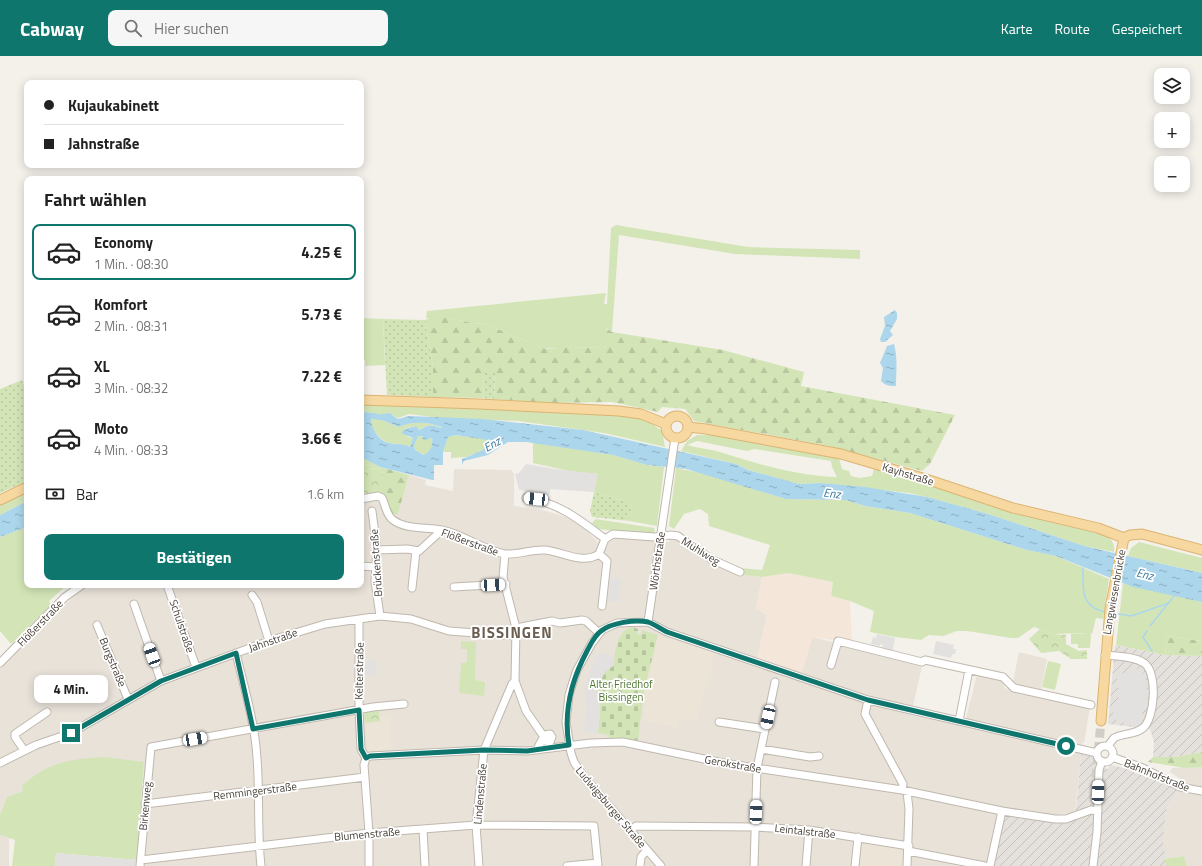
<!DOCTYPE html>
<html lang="de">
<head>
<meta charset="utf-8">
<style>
  body { margin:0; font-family:"Titillium Web",sans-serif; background:#f6f6f6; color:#222; height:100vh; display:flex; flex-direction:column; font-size:15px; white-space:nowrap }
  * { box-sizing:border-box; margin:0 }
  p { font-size:13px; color:#767676 }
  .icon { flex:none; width:22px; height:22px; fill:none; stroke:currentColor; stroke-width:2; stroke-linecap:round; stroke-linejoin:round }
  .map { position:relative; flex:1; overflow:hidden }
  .side { position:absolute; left:24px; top:120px; width:340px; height:412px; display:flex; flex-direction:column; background:#fff; border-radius:8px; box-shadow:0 2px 10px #0003 }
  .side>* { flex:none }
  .hud { position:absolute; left:24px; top:24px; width:340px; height:88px; border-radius:8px; box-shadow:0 2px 10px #0003; display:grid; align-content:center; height:88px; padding:0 20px; background:#fff }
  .tools { position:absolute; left:1154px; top:12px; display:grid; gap:8px }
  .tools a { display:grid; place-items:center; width:36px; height:36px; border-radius:8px; background:#fff; box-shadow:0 2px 10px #0003; font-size:20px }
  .end { position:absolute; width:18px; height:18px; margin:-9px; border:5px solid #0f766e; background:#fff; box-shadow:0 0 0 2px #fff }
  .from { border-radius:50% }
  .bubble { position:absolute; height:28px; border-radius:8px; background:#fff; box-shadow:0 2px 10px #0003; font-size:13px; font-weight:700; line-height:28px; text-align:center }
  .car { position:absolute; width:12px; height:24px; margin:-12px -6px; border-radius:5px; box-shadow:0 0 3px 1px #0007; background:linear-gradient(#fff 24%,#345 0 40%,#fff 0 76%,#345 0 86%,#fff 0) }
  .hud b { display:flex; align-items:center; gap:14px; height:38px; font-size:15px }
  .hud b+b { border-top:1px solid #e0e0e0 }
  .hud i { width:10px; height:10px; background:#222 }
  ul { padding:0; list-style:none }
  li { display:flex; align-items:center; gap:12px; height:56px; margin:0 8px 6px; padding:0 12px; border:2px solid transparent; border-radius:8px }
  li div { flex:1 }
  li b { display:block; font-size:15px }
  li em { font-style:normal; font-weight:700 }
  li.selected { border-color:#0f766e }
  li>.icon { width:36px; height:36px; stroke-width:1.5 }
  h2 { padding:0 20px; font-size:18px; line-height:48px }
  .pay { display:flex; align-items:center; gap:10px; height:44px; padding:0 20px; font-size:15px }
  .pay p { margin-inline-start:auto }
  .primary-button { display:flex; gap:8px; margin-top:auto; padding:8px 20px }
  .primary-button a { flex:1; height:46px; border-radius:8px; background:#0f766e; color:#fff; font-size:16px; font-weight:700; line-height:46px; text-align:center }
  header { display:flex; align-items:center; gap:24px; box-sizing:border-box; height:56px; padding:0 20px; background:#0f766e; color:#fff }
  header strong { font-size:19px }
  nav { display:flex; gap:22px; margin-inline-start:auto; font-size:14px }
  .search { width:280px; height:36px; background:#f6f6f6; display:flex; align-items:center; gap:10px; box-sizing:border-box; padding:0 14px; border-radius:8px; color:#767676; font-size:15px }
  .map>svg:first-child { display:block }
  .residential { fill:#e8e2d9 }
  .commercial { fill:#f4e6d8 }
  .industrial { fill:url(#industrial-furrows) }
  .education { fill:#ece4d6 }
  .grass { fill:#d3e5b7; fill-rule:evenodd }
  .forest { fill:url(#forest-firs) }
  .cemetery { fill:url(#cemetery-stones) }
  .park { fill:url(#park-crowns) }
  .garden { fill:url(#garden-dots) }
  .parking { fill:#e3e1df }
  .water { fill:url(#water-ripples); fill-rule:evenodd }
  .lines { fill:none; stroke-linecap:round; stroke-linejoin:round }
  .stream { stroke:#acd6eb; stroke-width:1.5 }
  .canal { stroke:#acd6eb; stroke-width:5.5 }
  .major-tunnel { stroke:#d2cec7; stroke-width:9; stroke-dasharray:9 4.5; stroke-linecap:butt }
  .minor-casing { stroke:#bfb8ae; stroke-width:9 }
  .major-casing { stroke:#dbb471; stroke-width:11 }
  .minor { stroke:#fff; stroke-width:7 }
  .major { stroke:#f7d8a1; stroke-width:9 }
  .route { stroke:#0f766e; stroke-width:5 }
  .labels { text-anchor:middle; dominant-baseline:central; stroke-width:3.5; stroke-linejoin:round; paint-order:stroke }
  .street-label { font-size:11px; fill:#484139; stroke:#fff }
  .park-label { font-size:11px; fill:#4f7630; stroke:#fff }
  .water-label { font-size:12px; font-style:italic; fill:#36789c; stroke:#fff }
  .district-label { font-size:15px; font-weight:bold; letter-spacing:1px; fill:#6a5e51; stroke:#fff }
</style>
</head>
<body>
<header>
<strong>Cabway</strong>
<div class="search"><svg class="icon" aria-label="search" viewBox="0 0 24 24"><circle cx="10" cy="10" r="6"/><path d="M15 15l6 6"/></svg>Hier suchen</div>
<nav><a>Karte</a><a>Route</a><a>Gespeichert</a></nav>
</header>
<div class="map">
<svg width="1202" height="810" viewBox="0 0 1202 810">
  <defs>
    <pattern id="industrial-furrows" width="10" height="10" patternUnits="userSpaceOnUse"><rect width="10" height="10" fill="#e4e0dc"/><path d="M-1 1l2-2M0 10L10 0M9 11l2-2" fill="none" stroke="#c5c1be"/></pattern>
    <pattern id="forest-firs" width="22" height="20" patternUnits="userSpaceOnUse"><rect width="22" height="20" fill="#d3e5b7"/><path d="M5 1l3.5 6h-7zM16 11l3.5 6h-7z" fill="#b7c69e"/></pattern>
    <pattern id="cemetery-stones" width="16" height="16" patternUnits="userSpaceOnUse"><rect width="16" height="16" fill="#d3e5b7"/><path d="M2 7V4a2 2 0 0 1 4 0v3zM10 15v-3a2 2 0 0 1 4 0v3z" fill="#b7c69e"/></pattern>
    <pattern id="park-crowns" width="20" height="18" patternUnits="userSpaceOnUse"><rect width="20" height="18" fill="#d3e5b7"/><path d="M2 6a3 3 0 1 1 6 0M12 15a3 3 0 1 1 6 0" fill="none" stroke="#b7c69e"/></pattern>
    <pattern id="garden-dots" width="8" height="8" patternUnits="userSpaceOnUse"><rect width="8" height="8" fill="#d3e5b7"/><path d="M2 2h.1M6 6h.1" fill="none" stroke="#b7c69e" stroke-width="1.8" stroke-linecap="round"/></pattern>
    <pattern id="water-ripples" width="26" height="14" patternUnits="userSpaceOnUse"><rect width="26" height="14" fill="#acd6eb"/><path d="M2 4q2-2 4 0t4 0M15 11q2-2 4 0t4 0" fill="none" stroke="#8eafbf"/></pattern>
  </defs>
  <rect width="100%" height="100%" fill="#f4f1eb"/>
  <!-- residential -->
  <path class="residential" d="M454,413L512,414L514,419V450L539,453L566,461L583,471L600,488L607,491L609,486L614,482L669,486L670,482L683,487L742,519L762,521L756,553L767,559L757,602L813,581L922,610L911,659L964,670L977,618L1003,624L1005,627L1004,632L1090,651L1084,687H1082L1075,756L1056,759L1000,751L987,805L985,806L958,802L957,810H137L144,706L23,735L7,741L0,759V612L77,537L89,529H361V445L380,442L398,458L409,419L426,424L425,429L453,435Z
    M1019,596L1047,603L1041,635L1017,630L1013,626Z
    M1202,711V810H1187L1184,800L1164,803L1163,786L1166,754L1185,726L1170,716L1172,712Z
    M0,779L9,782V810H0Z"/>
  <!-- commercial -->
  <path class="commercial" d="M789,517L833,526L831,540L850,545L852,587L813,581L802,616L757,602L767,559L756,553L762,521Z"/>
  <!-- industrial -->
  <path class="industrial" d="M1115,589L1165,599L1202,600V696L1176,701H1153L1154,686L1150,673L1108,668Z
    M1081,698L1094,701L1093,708L1108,713L1111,709L1141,716L1180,733L1166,754L1163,786L1167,810H994L1004,759L1007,758L1063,766L1075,764Z"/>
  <!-- education -->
  <path class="education" d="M658,579L715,597L710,610L714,612L701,645L698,665L680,663L677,672L643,664L645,644L643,643L644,635Z
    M391,659V695L368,696L365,667L379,665V660Z
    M862,787L898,793L903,798L902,810H860Z"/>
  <!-- grass -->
  <path class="grass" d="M616,169L748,191L860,194V203L735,198L619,179L612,276L605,271L606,290L602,292L574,291L562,293L542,292L486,268L472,267L449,262H426L427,255L606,237L604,248H607L611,172Z
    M361,262L383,263L385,309L365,310V304H361Z
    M361,347L594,356L639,362L650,366L662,375L665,391L604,377L518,365L441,362L409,358L398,362L390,357L381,359L382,364L399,371C413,365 427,366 442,371V372C430,368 429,369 418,374L415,370L404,373L408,381L413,382L410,391C403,387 397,389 389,387C381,385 368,371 371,362C372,360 374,359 375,357L361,356Z
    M456,379L488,383L483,394L466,401L451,402V396H443L448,381Z
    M697,379H710L737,383L839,402L842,413L849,415L851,420L859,422L872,420L874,412L1098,476C1109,481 1115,483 1114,496L1084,490L985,457L927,441L909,437L820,427L799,428L748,414L736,408L681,395L687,385ZM697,385L747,395L754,393L831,405L832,411L837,421C797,420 758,408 720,396C709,393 698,392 687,389Z
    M418,380L432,381C433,389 431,395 425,399L415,394L414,390Z
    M533,386L613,399L647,409L664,411L657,470L629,465L632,447L594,436L597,418L569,415L533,407Z
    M676,412L705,418L786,443L846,444L865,450L910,457L1027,494L1056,500L1109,523L1103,563L1096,562L1092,578L1090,577L1091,579L1090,592H1078V588H1071V578L1088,577L1053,578L1034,571L1018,582H1011L967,575H957L943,580L929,579L921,584L895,581L870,576L874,555L850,545L831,540L833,526L789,517L762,521L742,519L716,510L707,503L709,500L740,512L762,514L770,489L709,470L708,458L700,453L684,458L674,473L669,470Z
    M27,436V445L0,459V449Z
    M596,463L654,472L655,475L651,479L598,473L592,467Z
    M27,471V529H67L49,545L51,549L11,588L0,575V481Z
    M1139,486L1202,502V517L1128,500L1131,492Z
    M1123,527L1202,546V585L1167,580L1165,599L1116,589Z
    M461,585L476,586L475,624L485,626L484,640L459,637L461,607L467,606V593H461Z
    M1048,605L1061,608L1055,634L1042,631Z
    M104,701L144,706L137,804L56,797L55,810H12L15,784L0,779V759L7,741L23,735L22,730C47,706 71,703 104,701Z
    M1184,800L1187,810H1167L1164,803Z"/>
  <!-- forest -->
  <path class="forest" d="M431,261L449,262L472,267L486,268L542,292L550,293L574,291L602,292L606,290L604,271L612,276L723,294L804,316L801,330L955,359L930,408L922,415L829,390L694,365L685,353L662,351L658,356L612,346L548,347L494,343L495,317H484L483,342L433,341V311L425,264Z
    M361,401L380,411L409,419L398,458H390L380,442L383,413L368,412L361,420Z
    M1167,580L1202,585V600L1165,599Z
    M1202,696V711L1185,712L1148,706L1153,701H1176Z"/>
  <!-- cemetery -->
  <path class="cemetery" d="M632,571L638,573L637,578L641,579L642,574L658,579L644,635L638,684L609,682V679L598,677L600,655L598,630L605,616L614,609C615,595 617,574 632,571Z"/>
  <!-- park -->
  <path class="park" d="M368,412L383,413L381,437L361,439V420Z
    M1040,573L1053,578L1066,579V588L1079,595L1087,594V603H1071L1059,595L1041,597L1029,583Z
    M379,655L380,665L365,667L364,656Z"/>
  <!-- garden -->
  <path class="garden" d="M383,263L425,264L433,311V341L387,339Z
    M484,316L495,317L494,343L483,342Z
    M22,324L27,338V425L0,437V333Z
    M594,436L632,447L629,465L592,461L590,455Z"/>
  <!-- parking -->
  <path class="parking" d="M526,408L555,413L598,418L594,436L550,433V438L519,434L515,418L519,417Z
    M611,521L621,524L619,546L608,545Z
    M877,578L895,582L892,598L881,595L883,588H881L880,590L871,588L873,581L876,582Z
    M936,585L954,589L953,593H956L955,598H952L951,602L933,598Z
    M604,597L614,602V609L605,616L598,630L600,655L598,677L584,675L587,653L585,632L587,624L595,603L599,598Z
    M376,604L377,619H364V605Z
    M1139,612L1145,618L1148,641L1138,671L1111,663L1119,640L1117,619Z
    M56,797L137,804L136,810H55Z"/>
  <!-- water -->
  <path class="water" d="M895,254L897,257V263L890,275L893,279L885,286H881L880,283L885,270L884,261Z
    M894,288C898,301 896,317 896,330C890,330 886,330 881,325L883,312L880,307L887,290Z
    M361,356L375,357L376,363H371C371,372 379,385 389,387C397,389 403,387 410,391L413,382L401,377L405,373L416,370L419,374C429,369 430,368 441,372L442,371C427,366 413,365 399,371L382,364V358L390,357L398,363L409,360L483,363L583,374L736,408L748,414L799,428L820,427L865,431L927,441L985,457L1084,490L1202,517V546L1133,531L1056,500L1027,494L910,457L865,450L846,444L786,443L686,413L647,409L613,399L526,386H508L488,399L464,405L462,409V403L483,394L487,384L456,379L448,381L443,396V409H434V424H432L380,411L361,401ZM418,380H423L422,383L427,384L432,381C433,389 431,395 424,399L415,394L414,390Z
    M27,445V471L0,481V459Z"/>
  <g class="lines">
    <!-- stream -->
    <path class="stream" d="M1083,512C1083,533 1080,552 1107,556
      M1113,557L1131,560L1169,547
      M1150,570L1174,540
      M1147,575L1143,581L1152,595"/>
    <!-- canal -->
    <path class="canal" d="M361,359L388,362"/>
    <!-- major-tunnel -->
    <path class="major-tunnel" d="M1096,722L1101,665"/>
    <!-- minor casing -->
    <g class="minor-casing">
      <path id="minor" d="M526,442C558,446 580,464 605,483
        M361,443L378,440L382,442C386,450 386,459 393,464C407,474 426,471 441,474C463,478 483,494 505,498C519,499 532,493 545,494C564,496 582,509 599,498L605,483L613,478L655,481L671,479L678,480L711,503L740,516
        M372,455L377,494L375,525L380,560
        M377,494L407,493L419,495L442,474
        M505,498L503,521L516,572L515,625L526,655L544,681L545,685L550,686L552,681L550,678L545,679C542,684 539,688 537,694
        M599,498L607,505L602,550
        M361,510L375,511
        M167,529L196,611
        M454,531L506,528
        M412,532L416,495
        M252,539L257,546L269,585
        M134,548L161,625
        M359,563V654L361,693L366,702
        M648,566L675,382
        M97,569L128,643
        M516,572L552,565L560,567L582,564L586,565L599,577
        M236,597C244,631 255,667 257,702C260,738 257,774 261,810
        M1105,599C1116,600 1134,600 1144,607C1158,616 1155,662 1143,672C1135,679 1122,677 1114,682L1108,690
        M0,607L65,541L82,529
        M831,609L838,585L922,606L925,604L1003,621L1014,632L1091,649
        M868,644L865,658L903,728L902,734
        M959,665L969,614
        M719,666L765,673
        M1097 698a8 8 0 1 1 16 0a8 8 0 1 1-16 0Z
        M761,693L810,701L819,700
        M24,694L15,681V678L47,656
        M1112,701L1143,712L1180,731L1202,735
        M366,702L370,700L484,694L527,695L591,687L623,686L723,707L902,734L1002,755L1055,763H1066L1091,754L1098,755
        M366,702L364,709L369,777V810
        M0,707L36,689L71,677L161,625L269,585L325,568L380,560L411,563L449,575L516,580
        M907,736L909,753L907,810
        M145,748L365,721
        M423,773L425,810
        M631,774L636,770L755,771L809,774L909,790
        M908,795L985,810
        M141,804L369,777L476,769L594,770L598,810
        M140,810L151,691L373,651L404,648
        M479,810L476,769L484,694L512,628L515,625
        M567,810L598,807
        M640,810L641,801L647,794
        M661,810L584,721L574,706L571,697L566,666L569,639L573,626L577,614L592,587L602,574L617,567L648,566L667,576L868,644L1097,697
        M754,810L757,712L775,626
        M806,810L809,774
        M855,810L858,781
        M990,810L1002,755
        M1093,810L1097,776L1099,714L1102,705"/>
    </g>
    <!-- major casing -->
    <g class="major-casing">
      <path id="major" d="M361,344L479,348L619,355L641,358L666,368
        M666 371a11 11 0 1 1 22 0a11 11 0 1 1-22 0Z
        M688,371L706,373L841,398L926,423L1013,452L1098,472L1124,482
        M0,444L27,431
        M1101,665L1110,552L1124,482L1130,479L1142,478L1202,494"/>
    </g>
    <!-- minor -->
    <use href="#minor" class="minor"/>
    <!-- major -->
    <use href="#major" class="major"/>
  </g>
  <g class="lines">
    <!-- route -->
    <path class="route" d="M71,677L161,625L236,597L253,673L359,654L361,693L366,702L370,700L484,694L527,695L569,689C563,655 571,625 587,595C591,588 594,580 601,575C611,567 635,563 648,566C654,568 661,573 667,576L868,644L1066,690"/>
  </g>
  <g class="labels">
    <!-- street labels -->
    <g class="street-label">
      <text transform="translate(908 418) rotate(17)">Kayhstraße</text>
      <text transform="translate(470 486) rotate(20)">Flößerstraße</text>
      <text transform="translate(701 495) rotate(32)">Mühlweg</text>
      <text transform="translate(657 505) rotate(-82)">Wörthstraße</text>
      <text transform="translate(376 507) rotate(-94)">Brückenstraße</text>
      <text transform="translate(1114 536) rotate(-80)">Langwiesenbrücke</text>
      <text transform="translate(40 567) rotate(-46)">Flößerstraße</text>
      <text transform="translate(182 570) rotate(71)">Schulstraße</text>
      <text transform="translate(273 584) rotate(-19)">Jahnstraße</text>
      <text transform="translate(113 606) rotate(67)">Burgstraße</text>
      <text transform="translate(359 615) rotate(-89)">Kelterstraße</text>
      <text transform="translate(733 708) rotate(10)">Gerokstraße</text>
      <text transform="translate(1157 719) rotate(22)">Bahnhofstraße</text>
      <text transform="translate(255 735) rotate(-7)">Remmingerstraße</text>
      <text transform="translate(480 738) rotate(-85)">Lindenstraße</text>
      <text transform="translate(145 750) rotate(-85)">Birkenweg</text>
      <text transform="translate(611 751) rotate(50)">Ludwigsburger Straße</text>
      <text transform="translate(805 775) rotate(6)">Leintalstraße</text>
      <text transform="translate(367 778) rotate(-5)">Blumenstraße</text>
    </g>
    <!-- park labels -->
    <g class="park-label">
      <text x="621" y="628">Alter Friedhof<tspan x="621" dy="13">Bissingen</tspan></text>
    </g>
    <!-- water labels -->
    <g class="water-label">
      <text transform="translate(492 388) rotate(-30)">Enz</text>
      <text transform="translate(832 437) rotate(7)">Enz</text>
      <text transform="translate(1145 518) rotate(14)">Enz</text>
    </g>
    <!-- district labels -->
    <g class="district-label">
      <text x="512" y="576">BISSINGEN</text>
    </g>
  </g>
</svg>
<div class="tools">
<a><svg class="icon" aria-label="layers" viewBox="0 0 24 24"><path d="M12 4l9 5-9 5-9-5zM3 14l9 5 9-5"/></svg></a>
<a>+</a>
<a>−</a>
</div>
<i class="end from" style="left:1066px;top:690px"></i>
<i class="end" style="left:71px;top:677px"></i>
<div class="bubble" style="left:34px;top:619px;width:74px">4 Min.</div>
<i class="car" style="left:536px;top:443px;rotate:276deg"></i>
<i class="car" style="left:493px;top:529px;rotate:87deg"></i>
<i class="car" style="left:152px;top:599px;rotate:340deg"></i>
<i class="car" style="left:768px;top:661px;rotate:192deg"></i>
<i class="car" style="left:195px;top:683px;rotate:80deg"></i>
<i class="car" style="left:1098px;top:736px;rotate:2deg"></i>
<i class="car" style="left:756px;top:756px;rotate:2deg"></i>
<div class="hud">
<b><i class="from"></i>Kujaukabinett</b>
<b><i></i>Jahnstraße</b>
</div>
<section class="side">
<h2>Fahrt wählen</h2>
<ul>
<li class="selected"><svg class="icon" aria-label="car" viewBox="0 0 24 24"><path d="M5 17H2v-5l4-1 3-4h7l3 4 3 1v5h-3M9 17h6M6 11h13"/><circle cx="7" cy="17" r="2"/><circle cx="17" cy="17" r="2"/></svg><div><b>Economy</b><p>1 Min. · 08:30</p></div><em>4.25 €</em></li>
<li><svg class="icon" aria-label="car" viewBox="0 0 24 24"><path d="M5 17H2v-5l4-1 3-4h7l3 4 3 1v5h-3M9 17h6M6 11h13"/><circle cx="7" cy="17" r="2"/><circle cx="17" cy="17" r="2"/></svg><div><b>Komfort</b><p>2 Min. · 08:31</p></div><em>5.73 €</em></li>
<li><svg class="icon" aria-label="car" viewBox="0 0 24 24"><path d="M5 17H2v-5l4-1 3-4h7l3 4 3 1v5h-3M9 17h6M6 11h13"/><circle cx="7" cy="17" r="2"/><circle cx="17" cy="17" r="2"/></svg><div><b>XL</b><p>3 Min. · 08:32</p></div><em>7.22 €</em></li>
<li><svg class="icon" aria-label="car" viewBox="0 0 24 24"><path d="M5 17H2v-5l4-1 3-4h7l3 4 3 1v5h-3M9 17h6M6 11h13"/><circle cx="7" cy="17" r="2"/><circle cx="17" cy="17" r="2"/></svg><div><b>Moto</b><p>4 Min. · 08:33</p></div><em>3.66 €</em></li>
</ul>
<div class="pay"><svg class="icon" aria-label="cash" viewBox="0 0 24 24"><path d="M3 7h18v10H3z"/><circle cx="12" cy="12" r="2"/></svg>Bar<p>1.6 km</p></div>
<div class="primary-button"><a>Bestätigen</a></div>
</section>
</div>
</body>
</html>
